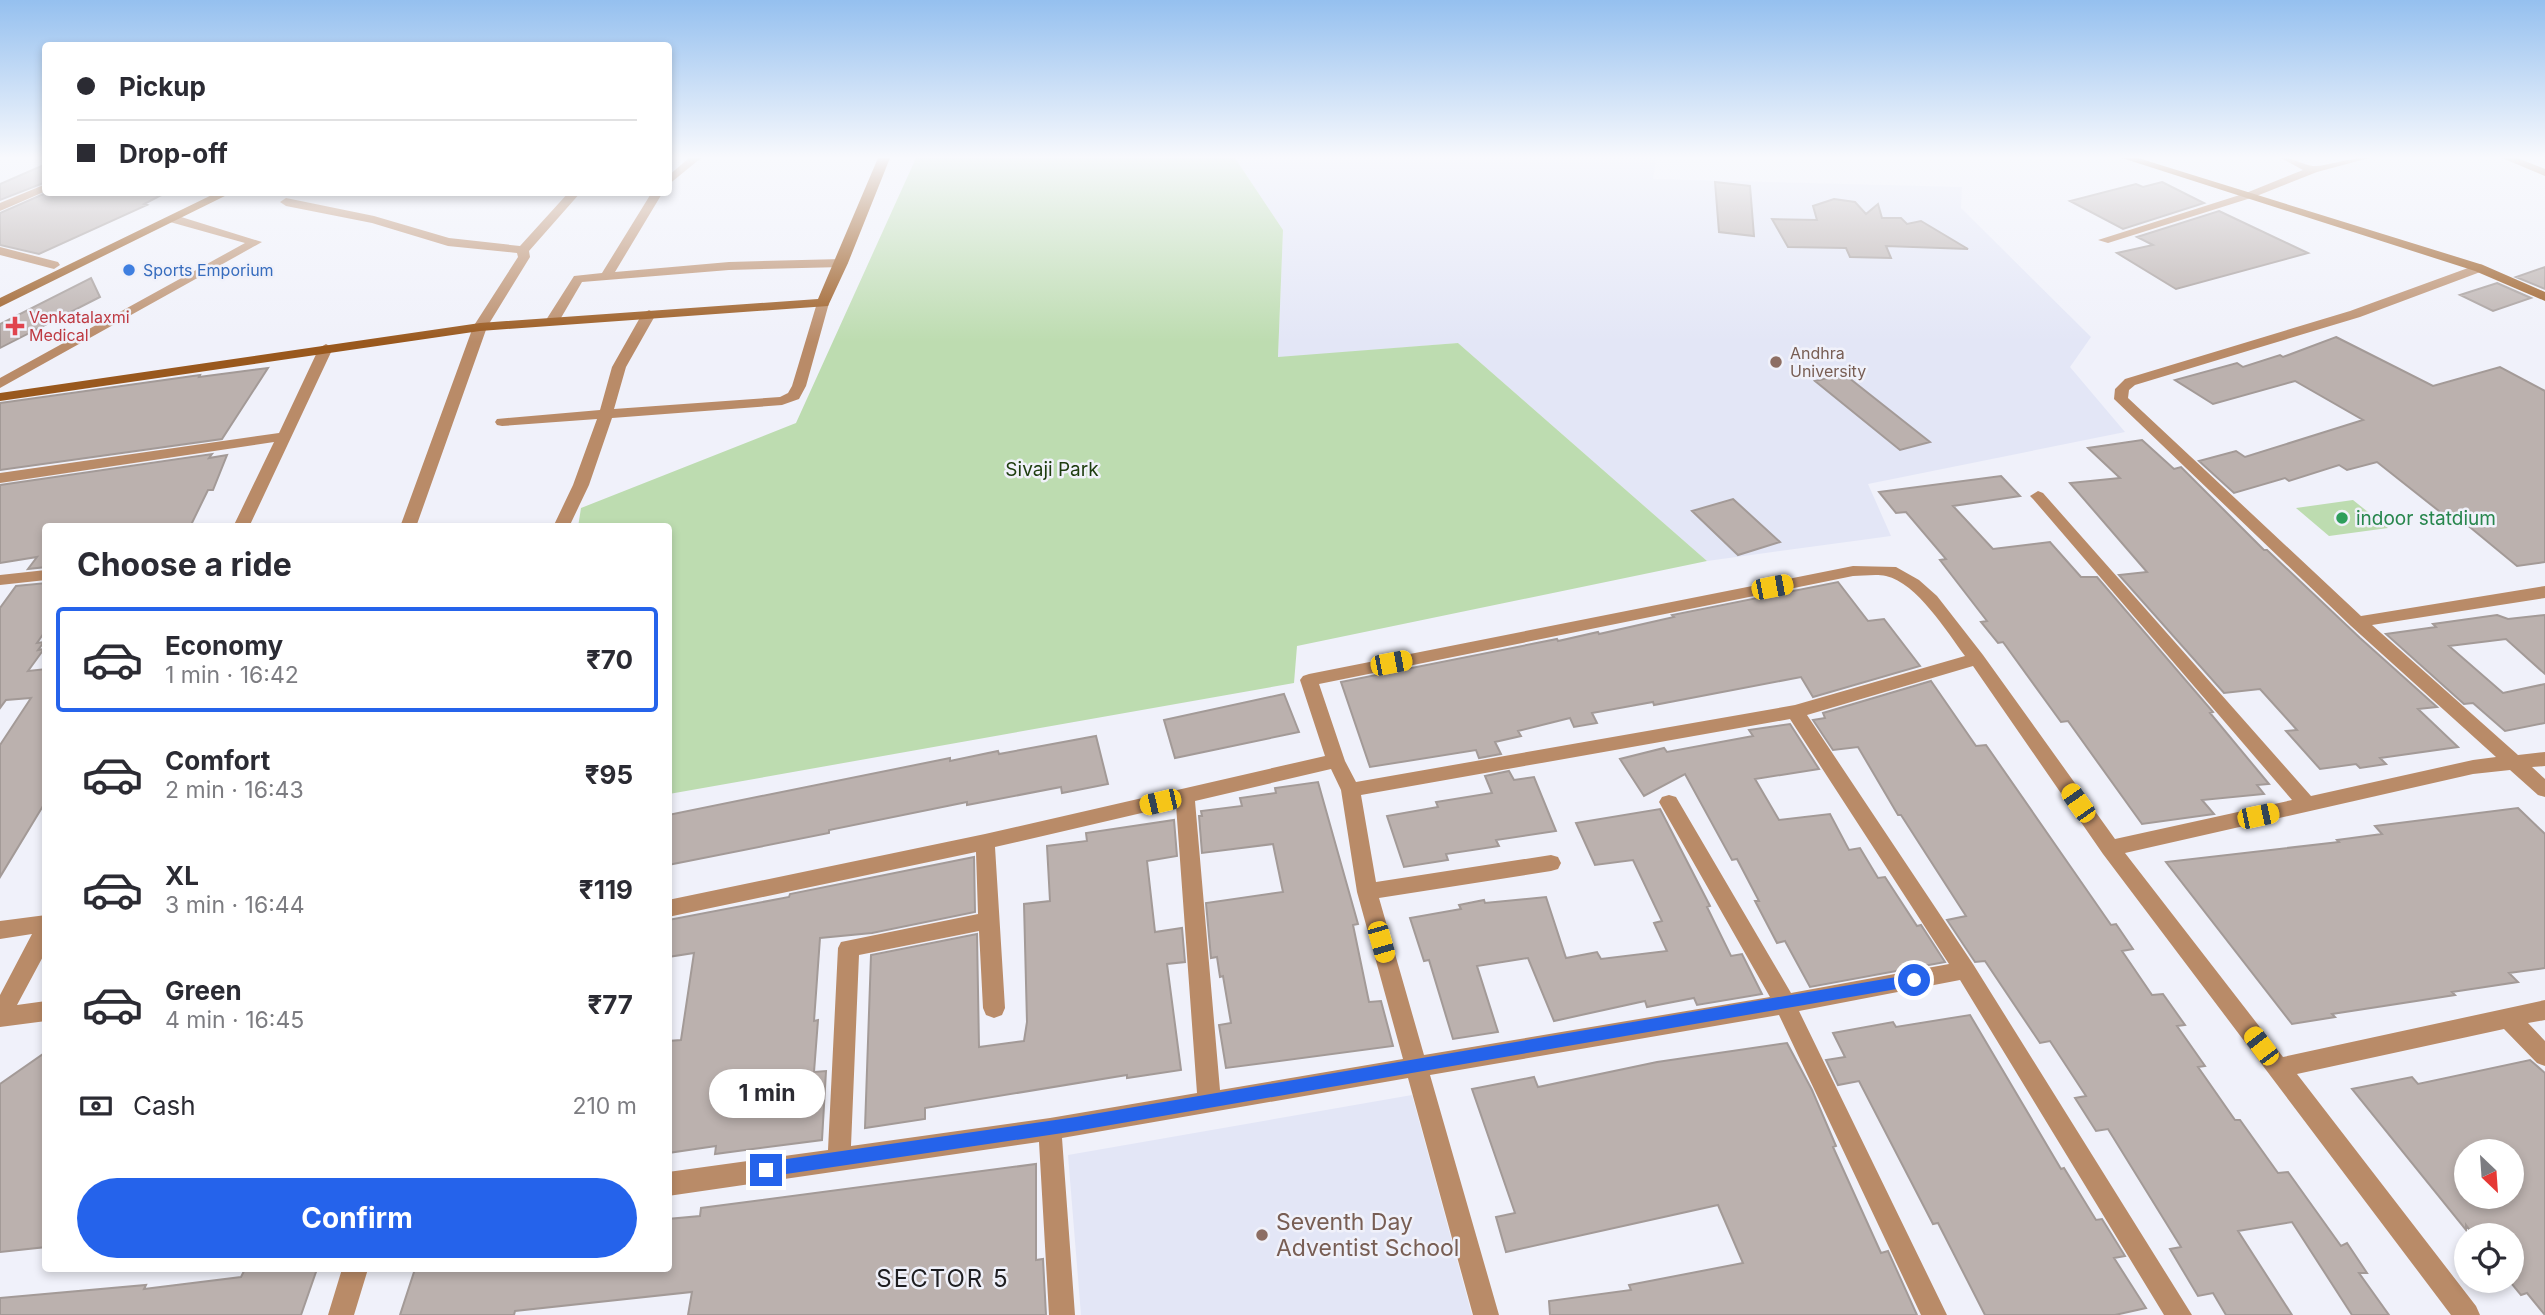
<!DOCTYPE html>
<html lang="en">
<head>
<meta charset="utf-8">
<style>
  body { margin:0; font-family:Inter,sans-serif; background:#f2f2f3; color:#2b2b33; height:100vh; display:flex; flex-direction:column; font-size:26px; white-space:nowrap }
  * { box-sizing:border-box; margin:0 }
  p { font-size:23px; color:#7c7c81 }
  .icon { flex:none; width:38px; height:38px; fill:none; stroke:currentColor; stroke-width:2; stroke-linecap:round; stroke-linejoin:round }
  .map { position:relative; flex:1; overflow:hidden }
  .side { position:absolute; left:42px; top:523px; width:630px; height:749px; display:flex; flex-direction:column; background:#fff; border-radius:7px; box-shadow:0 4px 10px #0003 }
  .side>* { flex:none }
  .banner { position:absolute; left:42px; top:42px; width:630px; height:154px; border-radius:7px; box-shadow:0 4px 10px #0003; display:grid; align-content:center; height:154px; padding:0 35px; background:#fff }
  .needle { width:46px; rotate:155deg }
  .controls { position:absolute; left:2454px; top:1139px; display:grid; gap:14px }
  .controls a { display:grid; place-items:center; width:70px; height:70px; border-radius:50%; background:#fff; box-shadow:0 4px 10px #0003; font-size:35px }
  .end { position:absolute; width:32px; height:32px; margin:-16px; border:9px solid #2563eb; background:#fff; box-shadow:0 0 0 4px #fff }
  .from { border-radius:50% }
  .bubble { position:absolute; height:49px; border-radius:24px; background:#fff; box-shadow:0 4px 10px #0003; font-size:23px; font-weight:700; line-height:49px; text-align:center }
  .car { position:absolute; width:21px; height:42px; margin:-21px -10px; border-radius:9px; box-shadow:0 0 5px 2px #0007; background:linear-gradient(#f5c518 24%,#345 0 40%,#f5c518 0 76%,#345 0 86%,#f5c518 0) }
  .banner b { display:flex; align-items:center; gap:24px; height:66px; font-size:26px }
  .banner b+b { border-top:2px solid #e1e1e2 }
  .banner i { width:18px; height:18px; background:#2b2b33 }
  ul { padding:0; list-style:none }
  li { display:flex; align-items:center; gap:21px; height:105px; margin:0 14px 10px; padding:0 21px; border:4px solid transparent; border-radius:7px }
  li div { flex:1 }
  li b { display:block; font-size:26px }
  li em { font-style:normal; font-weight:700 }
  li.selected { border-color:#2563eb }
  li>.icon { width:63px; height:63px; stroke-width:1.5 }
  h2 { padding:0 35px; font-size:32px; line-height:84px }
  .pay { display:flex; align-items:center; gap:18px; height:77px; padding:0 35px; font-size:26px }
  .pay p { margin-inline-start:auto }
  .cta { display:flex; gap:14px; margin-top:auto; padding:14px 35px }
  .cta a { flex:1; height:80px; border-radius:42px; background:#2563eb; color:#fff; font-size:28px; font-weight:700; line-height:80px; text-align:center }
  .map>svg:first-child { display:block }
  .built { fill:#e3e6f6 }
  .green { fill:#bddcb0 }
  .building { fill:#bbb1ae; stroke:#a39a97; stroke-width:2; fill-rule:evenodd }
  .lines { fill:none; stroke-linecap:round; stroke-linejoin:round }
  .street { fill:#b98b68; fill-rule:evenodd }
  .secondary { fill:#99581d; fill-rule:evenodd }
  .route { fill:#2563eb }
  .shop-dot { fill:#3f7fe0; stroke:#f0f1fa; stroke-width:2.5 }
  .health-dot { fill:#e0444e; stroke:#f0f1fa; stroke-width:2.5 }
  .education-dot { fill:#8d6e63; stroke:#f0f1fa; stroke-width:2.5 }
  .leisure-dot { fill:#2e9e5b; stroke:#f0f1fa; stroke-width:2.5 }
  .labels { text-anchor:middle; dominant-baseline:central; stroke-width:5; stroke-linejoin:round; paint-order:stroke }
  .far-shop-label { font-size:16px; fill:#366cbe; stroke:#f0f1fa; text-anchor:start }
  .far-health-label { font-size:16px; fill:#be3a42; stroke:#f0f1fa; text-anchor:start }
  .far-education-label { font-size:16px; fill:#785e54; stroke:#f0f1fa; text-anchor:start }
  .park-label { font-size:19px; fill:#1d3c0e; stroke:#f0f1fa }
  .leisure-label { font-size:19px; fill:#27864d; stroke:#f0f1fa; text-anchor:start }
  .near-education-label { font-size:23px; fill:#785e54; stroke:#f0f1fa; text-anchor:start }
  .near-neighbourhood-label { font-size:24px; letter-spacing:2px; fill:#1e1e21; stroke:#f0f1fa }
</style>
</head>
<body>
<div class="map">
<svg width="2545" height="1315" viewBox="0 0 2545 1315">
  <rect width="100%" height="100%" fill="#f0f1fa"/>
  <!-- built -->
  <path class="built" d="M1235,158H1656L1653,179L1962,187L1961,208L2091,337L2070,367L2125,432L1868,484L1891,536L1707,561L1458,343L1278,358L1283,230Z
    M1412,1095L1472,1315H1081L1068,1155Z"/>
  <!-- green -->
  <path class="green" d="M916,158H1235L1283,230L1278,357L1458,343L1707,561L1297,646L1294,683L669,794L668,527H578L581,508L796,423Z
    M2353,500L2388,528L2329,536L2296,508Z"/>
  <!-- building -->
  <path class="building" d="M46,164V182L0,200V184Z
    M1715,182L1750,186L1754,236L1719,232Z
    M2162,182L2204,203L2123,229L2070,201L2136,184L2143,187Z
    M48,192H167L144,204L147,205L39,254L0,245V213Z
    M1834,199L1855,202L1866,214L1878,204L1882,218H1901L1907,224L1921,221L1968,249L1886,246L1891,258L1850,257L1846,248L1788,247L1772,219L1817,220L1813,206Z
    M2219,211L2308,253L2176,289L2117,253L2153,245L2137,237Z
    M2545,267V289L2516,277Z
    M91,278L100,297L0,348V324Z
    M2497,283L2531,298L2493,311L2460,295Z
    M2336,337L2433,386L2500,367L2545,391V562L2517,566L2454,514L2444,515L2377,462L2347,470L2339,465L2289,481L2285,478L2234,493L2199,461L2236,451L2245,457L2363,420L2295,381L2213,404L2175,380L2237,363L2243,367L2280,355L2283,357Z
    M268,368L222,439L0,470V403L200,375L199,377Z
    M1844,374L1930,442L1900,450L1815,381Z
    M2142,440L2174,469L2181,467L2264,550H2267L2360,638L2437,707L2418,709L2458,747L2380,758L2386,764L2360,768L2356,764L2320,769L2286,731L2297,730L2260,689L2224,693L2119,575L2147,572L2070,483L2120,478L2088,448Z
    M212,454L209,458L227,455L213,490H208L190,527H46V567L28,569L37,557L0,563V485Z
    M2001,476L2020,496L1953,506L1993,549L2050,542L2081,577H2097L2213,712L2210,713L2269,784L2257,785L2264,794L2202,800L2214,814L2142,824L2068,721L2061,722L2003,642L1998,643L1981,622L1987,621L1940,560L1946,559L1906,512L1896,513L1879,492Z
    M1733,499L1780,542L1738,555L1692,511Z
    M1838,582L1868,621L1884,619L1920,666L1813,697L1801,677L1654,705L1653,702L1592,713L1597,723L1574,727L1570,718L1518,731L1521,736L1495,742L1501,754L1479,758L1476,750L1370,767L1341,682L1557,639L1558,641L1598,632L1599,634L1674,617L1672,615Z
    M46,583V630L37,643L44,642L38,650L44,649L28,671L46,669V801L0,877V745L31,698L6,700L0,708V608L16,586Z
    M2497,615L2508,619L2545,615V674L2506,639L2449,646L2503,693L2545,684V723L2505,731L2473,703L2464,704L2386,634L2436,627L2433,624Z
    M1931,681L1976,746L1986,745L2111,925L2116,924L2133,949L2122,951L2152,995L2163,994L2185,1025L2177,1026L2205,1066L2198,1067L2235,1120H2240L2278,1173L2288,1172L2341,1246L2347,1243L2367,1273H2359L2389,1315H2352L2292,1222L2238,1231L2292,1315H2226L2213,1293L2198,1296L2170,1249L2181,1247L2108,1129L2096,1131L2075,1098L2086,1096L2050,1041L2040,1043L1985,961L1975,962L1947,920L1966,916L1901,815H1898L1858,747L1833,750L1813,720L1825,718L1823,713Z
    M1284,694L1299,732L1175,758L1164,720Z
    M1790,724L1819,769L1755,779L1779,820L1830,814L1849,850L1860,848L1878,878L1885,877L1917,926L1921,925L1945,962L1810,987L1785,941L1777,943L1755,901H1759L1737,859L1732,860L1685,774L1644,796L1620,759L1664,748L1667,752L1753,736L1749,730Z
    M1096,736L1108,784L1062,793L1061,787L967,805V802L829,830V833L668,865V815L950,758V761L998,751L999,754Z
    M1509,771L1514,780L1534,777L1556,831L1496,840L1499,846L1446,854L1448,860L1404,867L1387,816L1438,807L1436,802L1492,793L1485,776Z
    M1318,782L1358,924L1353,925L1369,1002L1381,1001L1393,1046L1226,1068L1219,1025L1231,1023L1223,976L1220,977L1217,957L1211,958L1206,903L1283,892L1273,844L1202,853L1199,816H1202L1201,811L1242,806L1240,798L1276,793L1275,788Z
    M2518,808L2545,834V968L2509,973L2518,982L2452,992L2455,995L2332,1014L2335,1017L2292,1024L2166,862L2339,842L2337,840L2382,834L2375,826Z
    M1660,809L1710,906L1707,907L1731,956L1742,954L1762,994L1697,1005L1694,998L1647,1007L1645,1001L1554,1021L1528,958L1477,966L1498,1032L1453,1039L1429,960L1424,961L1410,918L1461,909L1459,905L1484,900L1485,903L1546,897L1566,958L1597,952L1601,959L1667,951L1654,923L1662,921L1633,860L1595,865L1576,823Z
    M1174,820L1177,856L1147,861L1155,932L1182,928L1185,962L1167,964L1181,1070L1127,1078V1075L925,1108V1119L865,1128L871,955L977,934L979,1047L1024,1041L1027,1022L1024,904L1050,901L1047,846L1087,841L1086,833Z
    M974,857L975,912L872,933L820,938L814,1021L818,1020L814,1072L826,1071L822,1140L715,1154L716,1146L668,1153V1041L681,1040L694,953L668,957V920L789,897L790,894Z
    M1970,1015L2061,1169L2064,1168L2096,1220L2102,1219L2125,1256L2114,1258L2146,1308L2115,1315H1985L1938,1223L1933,1224L1859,1081L1838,1085L1826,1060L1845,1057L1833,1033L1893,1022L1896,1027Z
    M1787,1043L1812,1090L1836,1146L1833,1147L1881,1253L1888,1251L1917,1315H1550L1549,1301L1631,1290L1629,1285L1743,1263L1718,1205L1506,1252L1496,1217L1515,1213L1472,1089L1534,1077L1538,1087L1657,1062Z
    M46,1052V1247L0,1252V1084Z
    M2530,1060L2545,1073V1315L2527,1293L2521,1295L2511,1283V1236H2474L2466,1225V1230L2352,1089L2412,1077L2418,1084ZM2466,1152H2511V1197H2466Z
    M1036,1164V1260L1043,1259L1046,1315H688L692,1292L515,1311L514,1315H400L415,1269H668V1219L700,1216L701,1208Z
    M245,1269H317L301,1315H0V1298L146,1285L144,1289L241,1277Z"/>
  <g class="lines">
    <!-- street -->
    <path class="street" d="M689,158H701L668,185V176Z
      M2281,158C2295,158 2300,164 2313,166C2323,167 2352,157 2369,158L2317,172L2254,197L2108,243L2098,240L2246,193L2303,170Z
      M2502,158H2517L2545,169V176Z
      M46,184V191L0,211V203Z
      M569,192H581L529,251L530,257L487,327L416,527H400L473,327L518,257L517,253L448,246L372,223L286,206L280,202L286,198L374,216L449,238L520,246Z
      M652,192H663L615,272L729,262L842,259L848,263L842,267L729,270L582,282L558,323H548L546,320L574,276L602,273Z
      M170,216H178L262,242L0,388V378L245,243L170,222Z
      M0,247L58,262L60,265L54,269L0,255Z
      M2479,264L2483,265V271L2360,317L2135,385L2129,390L2128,398L2361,616L2545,586V598L2372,625L2518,755L2545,752V766L2532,767L2545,779V797L2538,795L2510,770L2473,774L2125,853L2283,1057L2545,1000V1020L2528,1023L2545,1041V1066L2537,1063L2504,1029L2297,1074L2476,1306L2480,1315H2451L2103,854L1973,666L1807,715L1973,964L2192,1315H2164L1960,980L1799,1011L1947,1315H1921L1779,1015L1430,1075L1499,1315H1473L1408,1078L1062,1138L1075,1315H1049L1039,1142L668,1196V1172L828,1150L838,948L841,942L978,914L976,852L668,917V900L985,834L1325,756L1300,680L1303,676L1309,674L1853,566L1896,567L1919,580L1937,596L1983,655L2115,839L2292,800L2033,499L2030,496L2038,491L2043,493L2311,796L2473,760L2496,757L2351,626L2114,399L2115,389L2125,379L2350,311ZM1853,576C1863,576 1876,574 1886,576C1917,583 1947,632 1965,656L1795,705L1356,782L1345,761L1319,684ZM1790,719L1949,964L1791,993L1676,797L1669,795L1662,797L1659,802L1770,997L1424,1055L1379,898L1551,871L1558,869L1561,863L1558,857L1551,855L1376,882L1361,795ZM1331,769L1341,790L1357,892L1403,1059L1220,1090L1195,801ZM1176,805L1197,1093L1050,1118L851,1146L859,955L979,931L983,1008L986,1015L994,1018L1002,1015L1005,1008L995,847Z
      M823,299L829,303L806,386L799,399L782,405L612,418L589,485L569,527H553L573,485L597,419L502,426L497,425L495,422L497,419L600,410L612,367L642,314L649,310L656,314L626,367L614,409L780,397L788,393L792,386L817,303Z
      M326,344L333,348L249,527H233L274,442L0,483V473L279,433L319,348Z
      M46,570V580L0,585V575Z
      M46,915V951L17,1005L46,1001V1021L0,1027V995L32,934L0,939V921Z
      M342,1269H368L354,1315H328Z"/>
    <!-- secondary -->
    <path class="secondary" d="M878,158H890L848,263L828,306L480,331L0,401V393L480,323L818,299Z
      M2122,158H2138L2483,265L2545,292V301L2475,271Z
      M218,192H233L0,307V298Z"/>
  </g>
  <!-- sky -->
  <linearGradient id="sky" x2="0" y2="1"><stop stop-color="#95c0ef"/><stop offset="0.46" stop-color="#f8f9fd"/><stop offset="1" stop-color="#f8f9fd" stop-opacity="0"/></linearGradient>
  <rect width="2545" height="342" fill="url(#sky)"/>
  <!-- route -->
  <path class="route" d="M1914,974L1921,980L1914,986L1076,1131L766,1177L760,1175L758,1170L760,1165L766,1162L1076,1117Z"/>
  <!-- markers -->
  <circle class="shop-dot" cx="129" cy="270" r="7"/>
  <path class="health-dot" d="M11.5 315.5h7v7h7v7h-7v7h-7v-7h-7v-7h7z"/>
  <g class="education-dot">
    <circle cx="1776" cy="362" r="7"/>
    <circle cx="1262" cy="1235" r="7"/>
  </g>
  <circle class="leisure-dot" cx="2342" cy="518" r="7"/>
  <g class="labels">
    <!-- far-shop labels -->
    <g class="far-shop-label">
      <text x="143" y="270">Sports Emporium</text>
    </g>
    <!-- far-health labels -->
    <g class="far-health-label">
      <text x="29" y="317">Venkatalaxmi<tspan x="29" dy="18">Medical</tspan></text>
    </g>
    <!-- far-education labels -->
    <g class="far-education-label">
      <text x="1790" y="353">Andhra<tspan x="1790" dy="18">University</tspan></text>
    </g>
    <!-- park labels -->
    <g class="park-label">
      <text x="1052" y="469">Sivaji Park</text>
    </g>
    <!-- leisure labels -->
    <g class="leisure-label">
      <text x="2356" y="518">indoor statdium</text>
    </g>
    <!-- near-education labels -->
    <g class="near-education-label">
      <text x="1276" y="1222">Seventh Day<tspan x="1276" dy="26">Adventist School</tspan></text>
    </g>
    <!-- near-neighbourhood labels -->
    <g class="near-neighbourhood-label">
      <text x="943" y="1278">SECTOR 5</text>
    </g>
  </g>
</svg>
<div class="controls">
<a><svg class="needle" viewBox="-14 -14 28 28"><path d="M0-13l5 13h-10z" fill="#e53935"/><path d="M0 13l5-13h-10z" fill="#7c7c81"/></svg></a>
<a><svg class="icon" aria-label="locate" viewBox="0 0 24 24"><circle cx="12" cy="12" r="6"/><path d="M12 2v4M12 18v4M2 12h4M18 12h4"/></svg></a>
</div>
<i class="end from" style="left:1914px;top:980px"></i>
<i class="end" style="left:766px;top:1170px"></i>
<div class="bubble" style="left:709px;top:1069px;width:116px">1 min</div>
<i class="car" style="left:1772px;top:587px;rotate:79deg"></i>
<i class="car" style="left:1391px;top:663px;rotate:79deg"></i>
<i class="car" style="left:1160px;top:802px;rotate:257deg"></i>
<i class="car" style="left:2078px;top:803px;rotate:325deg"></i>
<i class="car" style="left:2258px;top:816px;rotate:78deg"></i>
<i class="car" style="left:1381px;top:942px;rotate:164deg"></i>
<i class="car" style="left:2261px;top:1046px;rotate:323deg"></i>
<div class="banner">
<b><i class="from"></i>Pickup</b>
<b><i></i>Drop-off</b>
</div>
<section class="side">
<h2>Choose a ride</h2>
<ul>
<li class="selected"><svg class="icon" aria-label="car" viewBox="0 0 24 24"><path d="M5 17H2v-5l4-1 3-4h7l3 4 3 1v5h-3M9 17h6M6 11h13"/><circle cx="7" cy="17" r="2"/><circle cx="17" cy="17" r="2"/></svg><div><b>Economy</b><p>1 min · 16:42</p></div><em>₹70</em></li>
<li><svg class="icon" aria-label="car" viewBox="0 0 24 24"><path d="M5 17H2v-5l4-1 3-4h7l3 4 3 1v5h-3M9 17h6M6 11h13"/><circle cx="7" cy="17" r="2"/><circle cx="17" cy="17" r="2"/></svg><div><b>Comfort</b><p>2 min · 16:43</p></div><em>₹95</em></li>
<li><svg class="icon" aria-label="car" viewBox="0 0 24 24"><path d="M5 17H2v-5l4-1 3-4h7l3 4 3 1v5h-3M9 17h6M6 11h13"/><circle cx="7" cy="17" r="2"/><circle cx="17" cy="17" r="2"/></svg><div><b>XL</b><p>3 min · 16:44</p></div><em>₹119</em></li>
<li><svg class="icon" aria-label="car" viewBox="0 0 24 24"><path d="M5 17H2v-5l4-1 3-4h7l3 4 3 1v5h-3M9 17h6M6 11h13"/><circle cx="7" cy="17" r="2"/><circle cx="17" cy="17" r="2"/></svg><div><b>Green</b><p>4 min · 16:45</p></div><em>₹77</em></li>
</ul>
<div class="pay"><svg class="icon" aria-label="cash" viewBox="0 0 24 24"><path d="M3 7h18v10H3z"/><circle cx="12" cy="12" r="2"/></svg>Cash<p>210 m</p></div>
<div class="cta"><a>Confirm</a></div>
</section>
</div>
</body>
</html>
